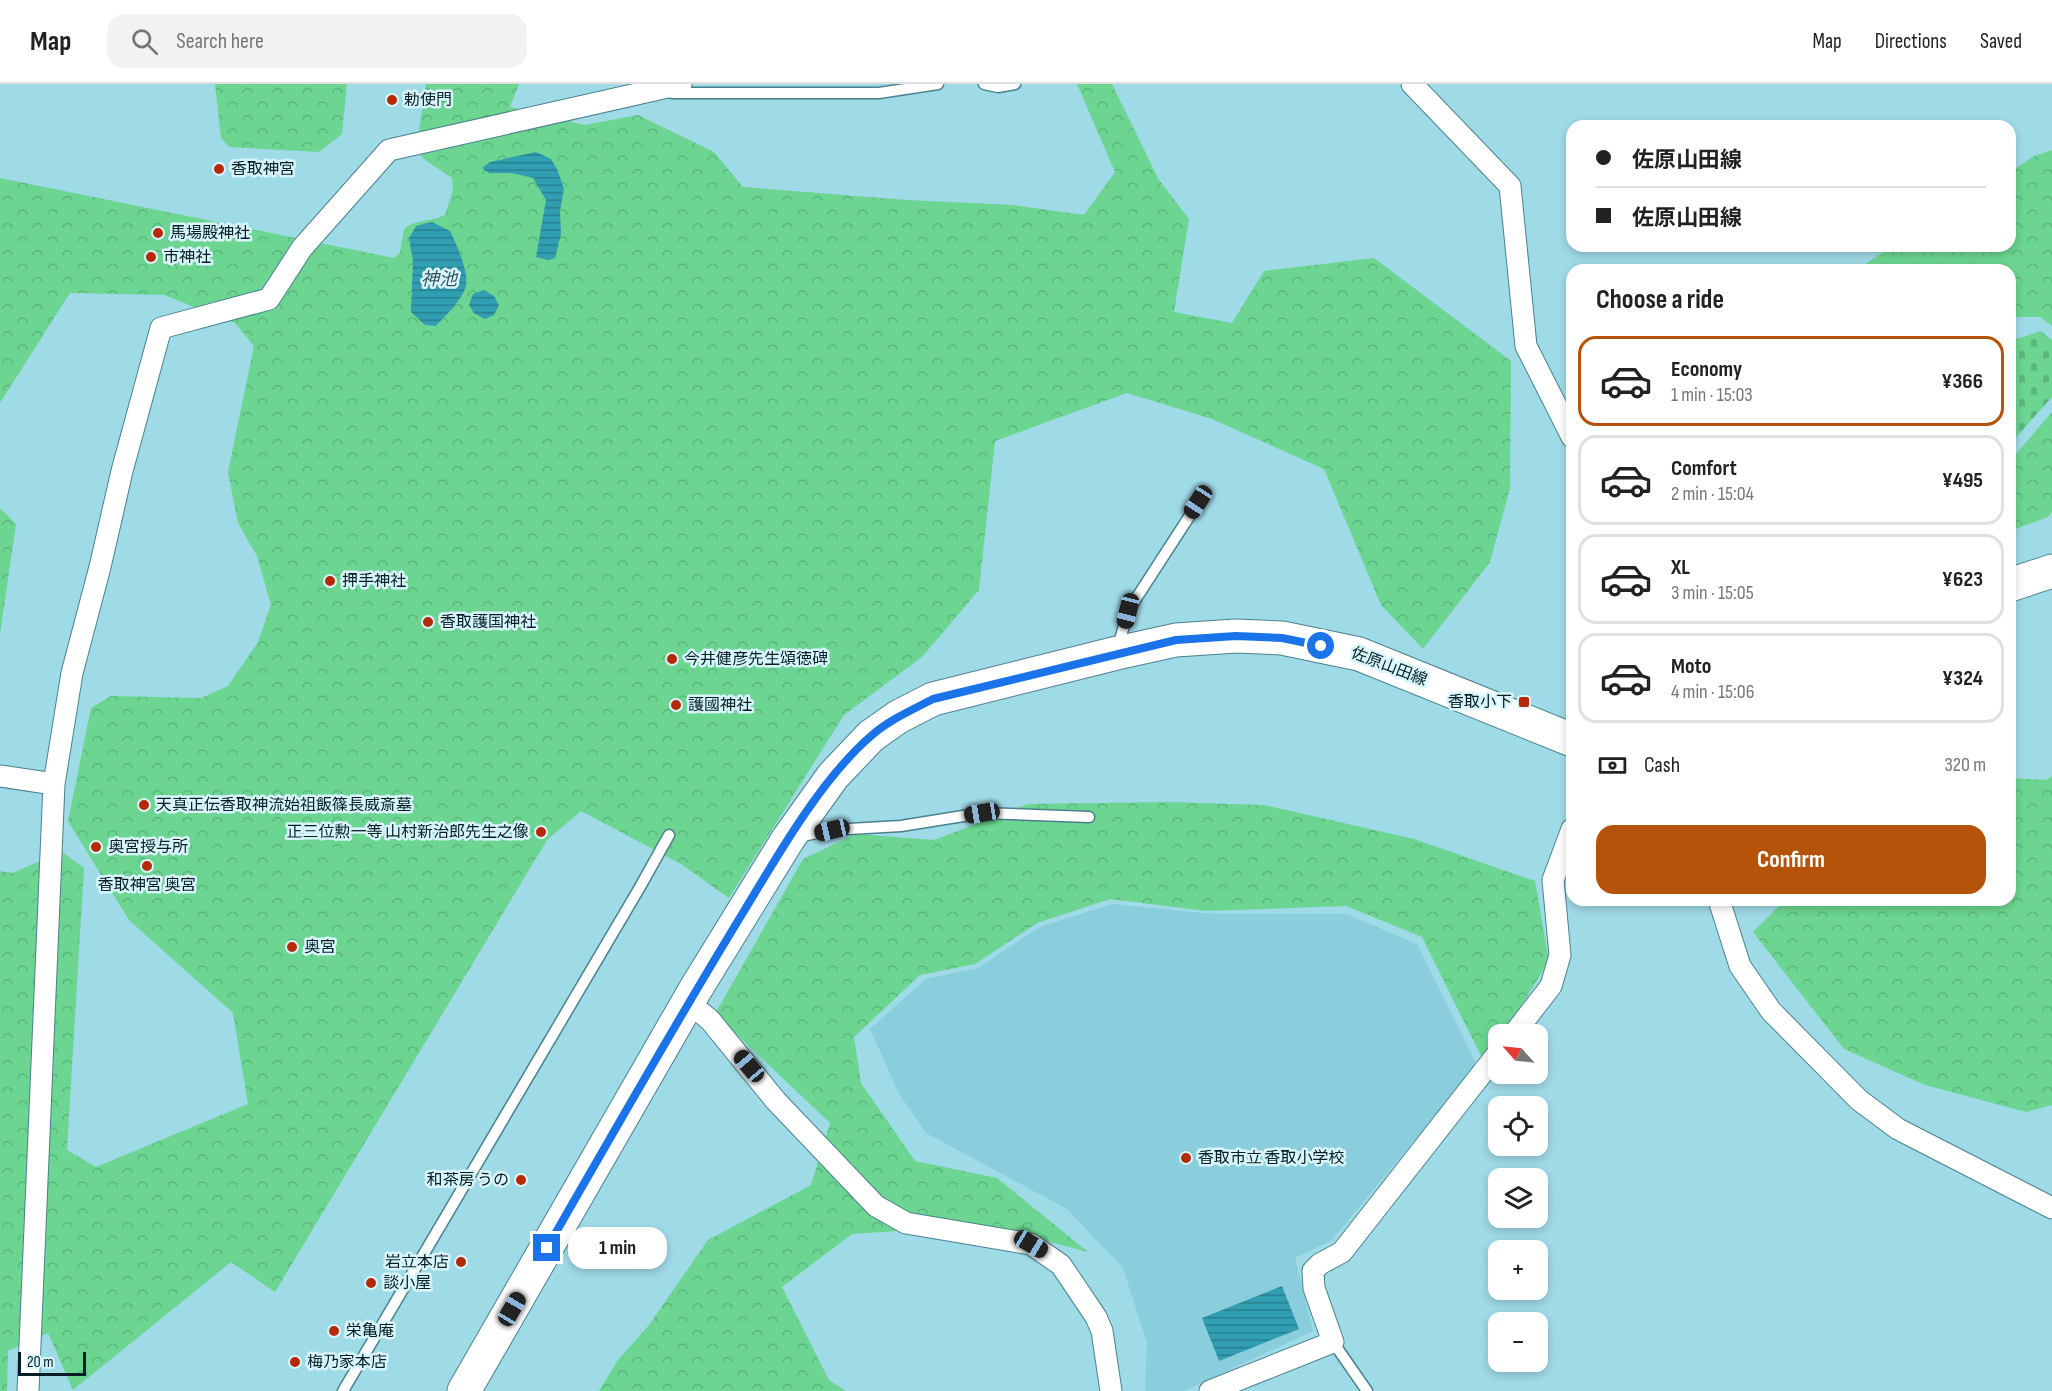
<!DOCTYPE html>
<html lang="en">
<head>
<meta charset="utf-8">
<style>
  body { margin:0; font-family:"Sofia Sans Condensed","Noto Sans JP",sans-serif; background:#f2f2f2; color:#222; height:100vh; display:flex; flex-direction:column; font-size:22px; white-space:nowrap }
  * { box-sizing:border-box; margin:0 }
  p { font-size:20px; color:#767676 }
  .icon { flex:none; width:33px; height:33px; fill:none; stroke:currentColor; stroke-width:2; stroke-linecap:round; stroke-linejoin:round }
  .map { position:relative; flex:1; overflow:hidden }
  .panel { position:absolute; left:1566px; top:180px; width:450px; height:642px; display:flex; flex-direction:column; background:#fff; border-radius:18px; box-shadow:0 3px 9px #0003 }
  .panel>* { flex:none }
  .banner { position:absolute; left:1566px; top:36px; width:450px; height:132px; border-radius:18px; box-shadow:0 3px 9px #0003; display:grid; align-content:center; height:132px; padding:0 30px; background:#fff }
  .needle { width:39px; rotate:297deg }
  .controls { position:absolute; left:1488px; top:940px; display:grid; gap:12px }
  .controls a { display:grid; place-items:center; width:60px; height:60px; border-radius:12px; background:#fff; box-shadow:0 3px 9px #0003; font-size:30px }
  .scale { position:absolute; left:18px; bottom:15px; width:68px; box-sizing:border-box; padding-left:6px; border:3px solid #061e23; border-top:0; font-size:16px; line-height:21px; white-space:nowrap; color:#061e23; -webkit-text-stroke:4px #d8f5fc; paint-order:stroke }
  .end { position:absolute; width:27px; height:27px; margin:-14px; border:8px solid #1a73e8; background:#fff; box-shadow:0 0 0 3px #fff }
  .from { border-radius:50% }
  .bubble { position:absolute; height:42px; border-radius:18px; background:#fff; box-shadow:0 3px 9px #0003; font-size:20px; font-weight:700; line-height:42px; text-align:center }
  .car { position:absolute; width:18px; height:36px; margin:-18px -9px; border-radius:8px; box-shadow:0 0 4px 2px #0007; background:linear-gradient(#222 24%,#8ab4d8 0 40%,#222 0 76%,#8ab4d8 0 86%,#222 0) }
  .banner b { display:flex; align-items:center; gap:21px; height:57px; font-size:22px }
  .banner b+b { border-top:2px solid #e0e0e0 }
  .banner i { width:15px; height:15px; background:#222 }
  ul { padding:0; list-style:none }
  li { display:flex; align-items:center; gap:18px; height:90px; margin:0 12px 9px; padding:0 18px; border:3px solid #e0e0e0; border-radius:18px }
  li div { flex:1 }
  li b { display:block; font-size:22px }
  li em { font-style:normal; font-weight:700 }
  li.selected { border-color:#b45309 }
  li>.icon { width:54px; height:54px; stroke-width:1.5 }
  h2 { padding:0 30px; font-size:27px; line-height:72px }
  .pay { display:flex; align-items:center; gap:15px; height:66px; padding:0 30px; font-size:22px }
  .pay p { margin-inline-start:auto }
  .action { display:flex; gap:12px; margin-top:auto; padding:12px 30px }
  .action a { flex:1; height:69px; border-radius:18px; background:#b45309; color:#fff; font-size:24px; font-weight:700; line-height:69px; text-align:center }
  header { display:flex; align-items:center; gap:36px; box-sizing:border-box; height:84px; padding:0 30px; background:#fff; border-bottom:2px solid #e0e0e0 }
  header strong { font-size:28px }
  nav { display:flex; gap:33px; margin-inline-start:auto; font-size:21px }
  .search { width:420px; height:54px; background:#f2f2f2; display:flex; align-items:center; gap:15px; box-sizing:border-box; padding:0 21px; border-radius:18px; color:#767676; font-size:22px }
  .map>svg:first-child { display:block }
  .built { fill:#8acedd }
  .forest { fill:url(#forest-crowns) }
  .cemetery { fill:url(#cemetery-stones) }
  .water { fill:url(#water-rules) }
  .lines { fill:none; stroke-linecap:round; stroke-linejoin:round }
  .lane-casing { stroke:#49828e; stroke-width:13 }
  .street-casing { stroke:#49828e; stroke-width:23 }
  .primary-casing { stroke:#49828e; stroke-width:35 }
  .lane { stroke:#fff; stroke-width:10 }
  .street { stroke:#fff; stroke-width:21 }
  .primary { stroke:#fff; stroke-width:33 }
  .route { stroke:#1a73e8; stroke-width:8 }
  .poi-dot { fill:#b52907; stroke:#d8f5fc; stroke-width:2 }
  .labels { text-anchor:middle; dominant-baseline:central; stroke-width:5; stroke-linejoin:round; paint-order:stroke }
  .poi-label { font-size:16px; fill:#061e23; stroke:#d8f5fc; text-anchor:start }
  .street-label { font-size:16px; fill:#061e23; stroke:#d8f5fc }
  .water-label { font-size:18px; font-style:italic; fill:#34545b; stroke:#d8f5fc }
</style>
</head>
<body>
<header>
<strong>Map</strong>
<div class="search"><svg class="icon" aria-label="search" viewBox="0 0 24 24"><circle cx="10" cy="10" r="6"/><path d="M15 15l6 6"/></svg>Search here</div>
<nav><a>Map</a><a>Directions</a><a>Saved</a></nav>
</header>
<div class="map">
<svg width="2052" height="1307" viewBox="0 0 2052 1307">
  <defs>
    <pattern id="forest-crowns" width="20" height="18" patternUnits="userSpaceOnUse" patternTransform="scale(1.5)"><rect width="20" height="18" fill="#6bd591"/><path d="M2 6a3 3 0 1 1 6 0M12 15a3 3 0 1 1 6 0" fill="none" stroke="#5bb67d"/></pattern>
    <pattern id="cemetery-stones" width="16" height="16" patternUnits="userSpaceOnUse" patternTransform="scale(1.5)"><rect width="16" height="16" fill="#6bd591"/><path d="M2 7V4a2 2 0 0 1 4 0v3zM10 15v-3a2 2 0 0 1 4 0v3z" fill="#5bb67d"/></pattern>
    <pattern id="water-rules" width="6" height="5" patternUnits="userSpaceOnUse" patternTransform="scale(1.5)"><rect width="6" height="5" fill="#319eb2"/><path d="M0 2.5h6" fill="none" stroke="#288090"/></pattern>
  </defs>
  <rect width="100%" height="100%" fill="#9fdae7"/>
  <!-- built -->
  <path class="built" d="M1112,820L1213,830H1347L1417,860L1477,981L1332,1156L1295,1174L1313,1247L1184,1307H1145L1147,1259L1123,1184L1067,1125L926,1049L898,1008L870,945L926,895L978,884L1040,843Z"/>
  <!-- forest -->
  <path class="forest" d="M215,0H347L342,50L319,68L229,63L221,54Z
    M426,0H519L510,23L584,41L638,31L714,68L743,103L907,116L1013,121L1084,131L1115,88L1077,0H1112L1159,96L1189,135L1174,228L1232,239L1264,187L1374,174L1511,277L1510,404L1490,478L1423,565L1381,521L1324,385L1212,335L1127,309L995,357L979,506L922,573L844,631L729,814L681,780L581,727L547,756L275,1208L231,1178L73,1306L48,1249L8,1267L7,1307H0V787L12,789L62,768L84,784L67,1066L96,1083L248,1020L233,929L129,836L68,737L91,624L111,612L201,614L228,602L258,558L271,521L257,472L238,439L228,388L254,262L235,239L164,211L70,209L0,319V94L394,174L400,168L404,145C416,135 431,138 445,131L453,106L452,94L425,76L416,66Z
    M2052,66V242L2040,233H2010V186H1856L1893,162H2010V88L2034,72Z
    M2052,328V427L2048,433L2010,447V377Z
    M0,424L16,440L0,550Z
    M2052,692V1021L2026,1028L1925,1001L1844,965L1753,848L1785,816H2010V694L2046,696Z
    M1167,718L1264,721L1414,755L1535,797L1549,877L1503,951H1498V958L1485,980L1422,853L1346,822L1206,827L1110,815L1037,839L975,880L920,891L854,953L861,999L915,1077L997,1094L1088,1168L986,1141L852,1150L782,1203L829,1296L846,1307H599L618,1276L649,1241L708,1156L811,1101L830,1039L715,930L803,775L856,750L934,756L1028,720Z"/>
  <!-- cemetery -->
  <path class="cemetery" d="M2041,247L2052,256V313L2010,360V257Z"/>
  <!-- water -->
  <path class="water" d="M536,68L551,75L557,85L564,105L560,127L561,150L555,174L548,176L536,173L546,116L533,94L512,89H489L482,84L490,78Z
    M432,138L450,147C456,159 471,192 465,205C459,219 446,231 436,242L425,241L411,228L413,177L409,154L416,142Z
    M484,206L494,212L499,221L494,231L485,235L474,229L469,221L473,210Z
    M1282,1202L1299,1245L1219,1277L1202,1234Z"/>
  <g class="lines">
    <!-- lane casing -->
    <g class="lane-casing">
      <path id="lane" d="M984,0L998,3L1015,0
        M672,9H879L938,0
        M1118,563L1128,527L1198,419
        M797,753L832,746L901,742L982,729L1089,733
        M1333,1258L1367,1307
        M343,1307L640,803L669,751"/>
    </g>
    <!-- street casing -->
    <g class="street-casing">
      <path id="street" d="M1412,0L1510,102L1526,262L1572,353
        M0,692L54,700
        M1719,816L1740,882L1771,927L1859,1016L1898,1045L2052,1124
        M688,918L710,936L776,1017L876,1122L906,1139L1031,1160L1061,1181L1096,1233L1102,1247L1111,1307
        M1513,951L1551,902L1560,871L1553,796L1572,745
        M28,1307L54,700L72,589L100,483L122,387L161,244L269,215L302,164L389,66L681,0
        M1210,1307L1333,1258L1314,1204L1313,1187L1320,1180L1342,1168L1498,969"/>
    </g>
    <!-- primary casing -->
    <g class="primary-casing">
      <path id="primary" d="M2010,501L2052,487
        M464,1307L695,906L788,755L833,692L871,652L898,633L933,615L1117,569L1176,556L1236,552L1282,554L1359,570L1572,656"/>
    </g>
    <!-- lane -->
    <use href="#lane" class="lane"/>
    <!-- street -->
    <use href="#street" class="street"/>
    <!-- primary -->
    <use href="#primary" class="primary"/>
  </g>
  <g class="lines">
    <!-- route -->
    <path class="route" d="M547,1164C612,1051 676,938 744,827C778,771 821,695 871,652C889,636 912,626 933,615L1176,556L1236,552L1282,554L1321,562"/>
  </g>
  <!-- markers -->
  <g class="poi-dot">
    <circle cx="392" cy="16" r="6"/>
    <circle cx="219" cy="85" r="6"/>
    <circle cx="158" cy="149" r="6"/>
    <circle cx="151" cy="173" r="6"/>
    <circle cx="330" cy="497" r="6"/>
    <circle cx="428" cy="538" r="6"/>
    <circle cx="672" cy="575" r="6"/>
    <rect x="1518" y="612" width="12" height="12" rx="3"/>
    <circle cx="676" cy="621" r="6"/>
    <circle cx="144" cy="721" r="6"/>
    <circle cx="541" cy="748" r="6"/>
    <circle cx="96" cy="763" r="6"/>
    <circle cx="147" cy="782" r="6"/>
    <circle cx="292" cy="863" r="6"/>
    <circle cx="1186" cy="1074" r="6"/>
    <circle cx="521" cy="1096" r="6"/>
    <circle cx="461" cy="1178" r="6"/>
    <circle cx="371" cy="1199" r="6"/>
    <circle cx="334" cy="1247" r="6"/>
    <circle cx="295" cy="1278" r="6"/>
  </g>
  <g class="labels">
    <!-- poi labels -->
    <g class="poi-label">
      <text x="404" y="16">勅使門</text>
      <text x="231" y="85">香取神宮</text>
      <text x="170" y="149">馬場殿神社</text>
      <text x="163" y="173">市神社</text>
      <text x="342" y="497">押手神社</text>
      <text x="440" y="538">香取護国神社</text>
      <text x="684" y="575">今井健彦先生頌徳碑</text>
      <text x="1512" y="618" text-anchor="end">香取小下</text>
      <text x="688" y="621">護國神社</text>
      <text x="156" y="721">天真正伝香取神流始祖飯篠長威斎墓</text>
      <text x="529" y="748" text-anchor="end">正三位勲一等 山村新治郎先生之像</text>
      <text x="108" y="763">奥宮授与所</text>
      <text x="147" y="801" text-anchor="middle">香取神宮 奥宮</text>
      <text x="304" y="863">奥宮</text>
      <text x="1198" y="1074">香取市立 香取小学校</text>
      <text x="509" y="1096" text-anchor="end">和茶房 うの</text>
      <text x="449" y="1178" text-anchor="end">岩立本店</text>
      <text x="383" y="1199">談小屋</text>
      <text x="346" y="1247">栄亀庵</text>
      <text x="307" y="1278">梅乃家本店</text>
    </g>
    <!-- street labels -->
    <g class="street-label">
      <text transform="translate(1389 583) rotate(21)">佐原山田線</text>
    </g>
    <!-- water labels -->
    <g class="water-label">
      <text x="439" y="195">神池</text>
    </g>
  </g>
</svg>
<div class="controls">
<a><svg class="needle" viewBox="-14 -14 28 28"><path d="M0-13l5 13h-10z" fill="#e53935"/><path d="M0 13l5-13h-10z" fill="#767676"/></svg></a>
<a><svg class="icon" aria-label="locate" viewBox="0 0 24 24"><circle cx="12" cy="12" r="6"/><path d="M12 2v4M12 18v4M2 12h4M18 12h4"/></svg></a>
<a><svg class="icon" aria-label="layers" viewBox="0 0 24 24"><path d="M12 4l9 5-9 5-9-5zM3 14l9 5 9-5"/></svg></a>
<a>+</a>
<a>−</a>
</div>
<div class="scale">20 m</div>
<i class="end from" style="left:1321px;top:562px"></i>
<i class="end" style="left:547px;top:1164px"></i>
<div class="bubble" style="left:568px;top:1143px;width:99px">1 min</div>
<i class="car" style="left:1198px;top:418px;rotate:213deg"></i>
<i class="car" style="left:1128px;top:527px;rotate:194deg"></i>
<i class="car" style="left:982px;top:729px;rotate:261deg"></i>
<i class="car" style="left:832px;top:746px;rotate:257deg"></i>
<i class="car" style="left:749px;top:982px;rotate:320deg"></i>
<i class="car" style="left:1031px;top:1160px;rotate:121deg"></i>
<i class="car" style="left:512px;top:1225px;rotate:30deg"></i>
<div class="banner">
<b><i class="from"></i>佐原山田線</b>
<b><i></i>佐原山田線</b>
</div>
<section class="panel">
<h2>Choose a ride</h2>
<ul>
<li class="selected"><svg class="icon" aria-label="car" viewBox="0 0 24 24"><path d="M5 17H2v-5l4-1 3-4h7l3 4 3 1v5h-3M9 17h6M6 11h13"/><circle cx="7" cy="17" r="2"/><circle cx="17" cy="17" r="2"/></svg><div><b>Economy</b><p>1 min · 15:03</p></div><em>¥366</em></li>
<li><svg class="icon" aria-label="car" viewBox="0 0 24 24"><path d="M5 17H2v-5l4-1 3-4h7l3 4 3 1v5h-3M9 17h6M6 11h13"/><circle cx="7" cy="17" r="2"/><circle cx="17" cy="17" r="2"/></svg><div><b>Comfort</b><p>2 min · 15:04</p></div><em>¥495</em></li>
<li><svg class="icon" aria-label="car" viewBox="0 0 24 24"><path d="M5 17H2v-5l4-1 3-4h7l3 4 3 1v5h-3M9 17h6M6 11h13"/><circle cx="7" cy="17" r="2"/><circle cx="17" cy="17" r="2"/></svg><div><b>XL</b><p>3 min · 15:05</p></div><em>¥623</em></li>
<li><svg class="icon" aria-label="car" viewBox="0 0 24 24"><path d="M5 17H2v-5l4-1 3-4h7l3 4 3 1v5h-3M9 17h6M6 11h13"/><circle cx="7" cy="17" r="2"/><circle cx="17" cy="17" r="2"/></svg><div><b>Moto</b><p>4 min · 15:06</p></div><em>¥324</em></li>
</ul>
<div class="pay"><svg class="icon" aria-label="cash" viewBox="0 0 24 24"><path d="M3 7h18v10H3z"/><circle cx="12" cy="12" r="2"/></svg>Cash<p>320 m</p></div>
<div class="action"><a>Confirm</a></div>
</section>
</div>
</body>
</html>
